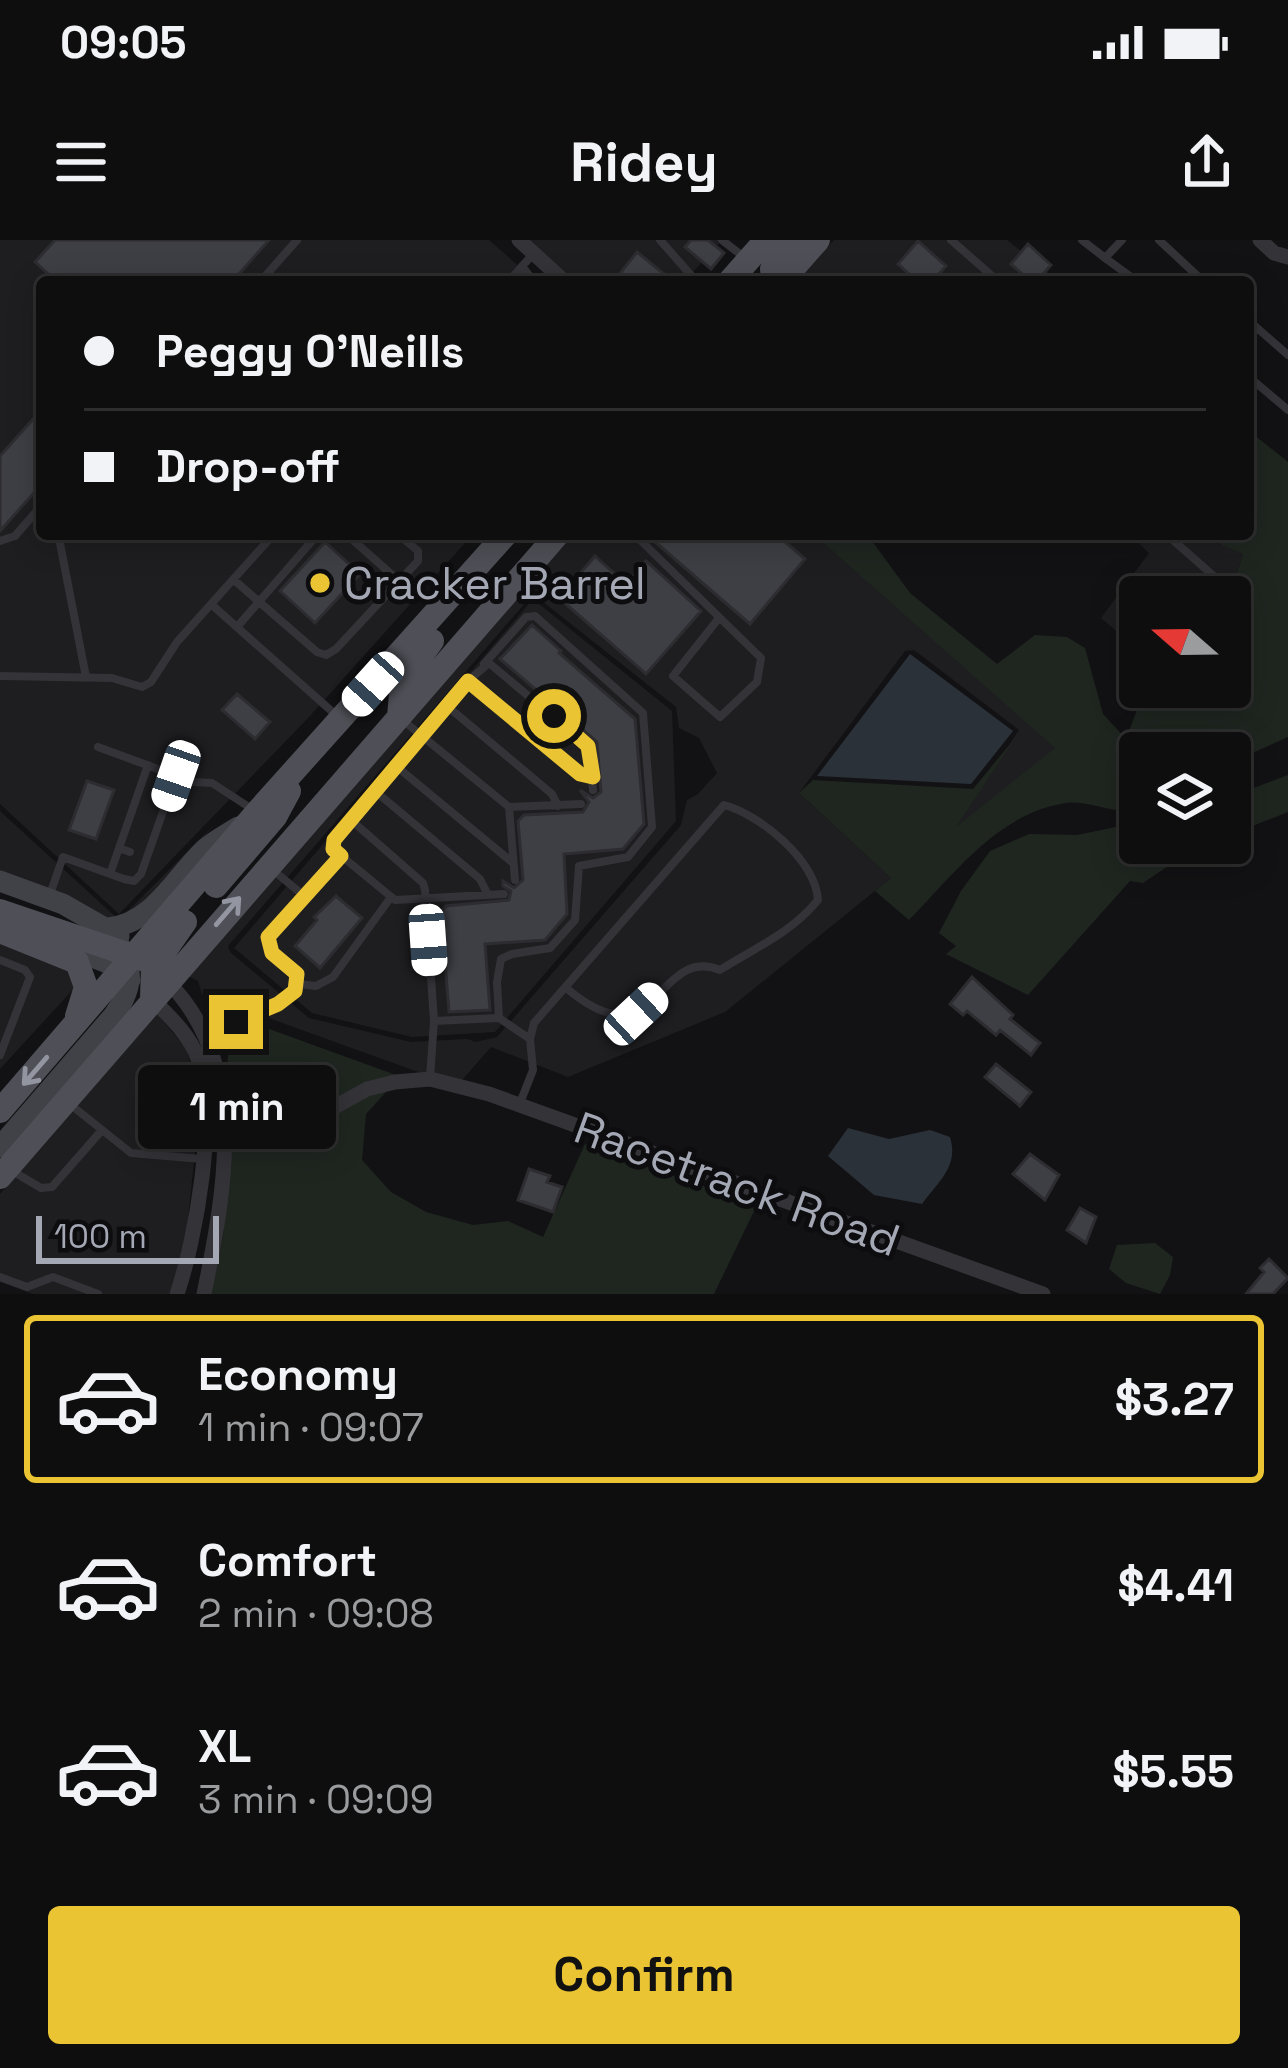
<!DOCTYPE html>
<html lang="en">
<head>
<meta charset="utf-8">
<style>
  body { margin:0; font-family:"Space Grotesk",sans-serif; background:#1c1c1d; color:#f1f3f6; height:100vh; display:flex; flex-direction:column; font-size:45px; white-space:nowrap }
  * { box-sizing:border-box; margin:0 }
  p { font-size:39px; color:#9b9c9e }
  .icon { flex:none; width:66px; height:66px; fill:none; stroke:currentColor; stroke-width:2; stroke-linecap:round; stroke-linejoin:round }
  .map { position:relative; height:1054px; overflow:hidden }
  .drawer { display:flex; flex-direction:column; background:#0e0e0f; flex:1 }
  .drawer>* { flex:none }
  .guide { position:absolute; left:36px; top:36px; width:1218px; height:264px; border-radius:12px; box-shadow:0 6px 30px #0003,0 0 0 3px #2e2e2f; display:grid; align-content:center; height:264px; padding:0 48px; background:#0e0e0f }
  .needle { width:78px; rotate:290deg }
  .controls { position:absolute; left:1119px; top:336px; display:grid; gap:24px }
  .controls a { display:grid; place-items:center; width:132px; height:132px; border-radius:12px; background:#0e0e0f; box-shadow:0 6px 30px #0003,0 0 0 3px #2e2e2f; font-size:60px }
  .scale { position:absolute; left:36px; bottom:30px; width:183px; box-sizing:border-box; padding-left:12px; border:6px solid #a4a7b4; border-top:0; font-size:33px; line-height:42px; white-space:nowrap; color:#a4a7b4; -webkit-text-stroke:9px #0d0d0f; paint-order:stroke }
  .end { position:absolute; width:54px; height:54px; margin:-27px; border:15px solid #eac433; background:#111; box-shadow:0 0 0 6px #111 }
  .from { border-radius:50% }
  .bubble { position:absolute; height:84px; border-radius:12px; background:#0e0e0f; box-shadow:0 6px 30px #0003,0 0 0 3px #2e2e2f; font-size:39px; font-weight:600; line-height:84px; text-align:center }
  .car { position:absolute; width:36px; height:72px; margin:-36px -18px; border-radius:15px; box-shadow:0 0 9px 3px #0007; background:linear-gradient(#fff 24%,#345 0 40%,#fff 0 76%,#345 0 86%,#fff 0) }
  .guide b { display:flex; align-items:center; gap:42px; height:114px; font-size:45px }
  .guide b+b { border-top:3px solid #2e2e2f }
  .guide i { width:30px; height:30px; background:#f1f3f6 }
  ul { padding:21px 0 0; list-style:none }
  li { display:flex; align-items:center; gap:36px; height:168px; margin:0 24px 18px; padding:0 24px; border:6px solid transparent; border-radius:12px }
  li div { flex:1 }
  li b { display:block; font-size:45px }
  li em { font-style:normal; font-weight:600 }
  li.selected { border-color:#eac433 }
  li>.icon { width:108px; height:108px; stroke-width:1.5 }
  .primary-button { display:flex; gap:24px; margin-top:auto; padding:24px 48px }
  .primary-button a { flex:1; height:138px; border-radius:12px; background:#eac433; color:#111; font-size:48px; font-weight:600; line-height:138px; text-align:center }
  .status { display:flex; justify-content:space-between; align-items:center; height:84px; padding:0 60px; background:#0e0e0f; direction:ltr }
  .status svg { height:33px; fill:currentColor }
  header { display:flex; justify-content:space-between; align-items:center; height:156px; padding:0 48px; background:#0e0e0f; font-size:54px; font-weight:600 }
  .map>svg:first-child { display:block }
  .built { fill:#1e1e21; fill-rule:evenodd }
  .green { fill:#1f2620 }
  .water { fill:#2b3139 }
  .building { fill:#3e3f44; stroke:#2d2c30; stroke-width:3 }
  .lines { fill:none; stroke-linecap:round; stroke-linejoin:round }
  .service { stroke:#333338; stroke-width:8 }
  .minor { stroke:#333338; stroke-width:15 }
  .secondary { stroke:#414248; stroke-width:21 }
  .primary { stroke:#4f5057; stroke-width:24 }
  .oneway { stroke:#9396a1 }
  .route { stroke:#eac433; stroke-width:15 }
  .poi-dot { fill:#eac433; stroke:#0d0d0f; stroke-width:4.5 }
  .labels { text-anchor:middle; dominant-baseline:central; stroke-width:10; stroke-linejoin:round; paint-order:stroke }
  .poi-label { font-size:45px; fill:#a4a7b4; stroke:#0d0d0f; text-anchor:start }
  .street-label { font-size:45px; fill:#a4a7b4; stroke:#0d0d0f }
</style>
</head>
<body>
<div class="status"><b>09:05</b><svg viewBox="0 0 49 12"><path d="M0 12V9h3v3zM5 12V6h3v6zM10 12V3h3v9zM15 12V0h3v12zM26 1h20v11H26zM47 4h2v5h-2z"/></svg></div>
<header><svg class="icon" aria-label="menu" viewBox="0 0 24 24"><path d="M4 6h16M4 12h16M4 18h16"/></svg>Ridey<svg class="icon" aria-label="share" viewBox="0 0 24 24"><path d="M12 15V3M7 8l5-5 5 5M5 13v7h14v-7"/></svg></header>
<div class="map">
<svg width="1288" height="1054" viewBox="0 0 1288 1054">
  <rect width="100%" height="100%" fill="#121214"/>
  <!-- built -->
  <path class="built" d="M0,0H489L537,42H42V294H473L309,477L119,674L0,564Z
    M529,0H722L684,42H574Z
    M834,0H1007L1060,42H797Z
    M572,294H813L1056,508L952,591L1019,490L914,410L905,411L799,553L891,638L725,772L568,837L491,807L457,846L202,754L198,741L188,736ZM533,354L676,467L679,488L699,498L717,533L698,554L687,560L681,585L497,797L476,802L467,799L411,802L309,778L230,712L228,706Z
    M1129,294H1210L1223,306L1243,314L1229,357H1140V411L1101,378L1149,313Z
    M533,359L672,471L676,581L495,792L412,797L312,773L234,708Z
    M0,571L119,680L217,582L138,672L124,680L112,682L65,658L0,634Z
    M0,698L64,721L79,743L0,829Z
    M156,773L186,808L197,848L196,902L185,1008L169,1054H33L0,1042V954Z"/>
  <!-- green -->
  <path class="green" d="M1248,190L1288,222V497L1230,523V513H1140V569C1115,576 1090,560 1066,563C998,573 954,634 909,680L875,651L891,638L799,553L813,540L973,549L1015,498L956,587L1055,508L813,294H860L872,301L910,353L997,424L1035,395L1067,397L1085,408L1103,474L1126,499L1140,462L1154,447H1230L1229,357L1243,314L1223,306L1210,294H1248Z
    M1288,535V572L1230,595V557Z
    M1140,582V603H1212L1186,614L1143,643L1130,641L1028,755L946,714L956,706L939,693L961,651L990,611L1029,594L1077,595Z
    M233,776L396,835C332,851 295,899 230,897L226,834Z
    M387,851L366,874L362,920L391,952L426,972L473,985L508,981L543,997L585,904L757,965L714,1054H211L223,997L230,910L278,906L370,855Z
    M1155,1003L1173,1017L1170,1035L1160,1054L1126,1043L1109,1029L1117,1005Z"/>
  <!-- water -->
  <path class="water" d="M910,414L1013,491L971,544L817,536Z
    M848,888L889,899L930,890L950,897C959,926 939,941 922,964L874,955L828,916Z"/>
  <!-- building -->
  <path class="building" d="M55,0H269L232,42H57L35,22Z
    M691,0H708L724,13L711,29L685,7Z
    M918,1L946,26L932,42H918L898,24Z
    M1028,4L1051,25L1036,42H1031L1011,24Z
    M637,12L674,42H613Z
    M42,169V244L0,291V216Z
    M660,294H776L805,319L750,384L654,301Z
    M325,302L360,334L315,383L280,351Z
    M595,316L626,344L646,321L701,371L646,434L559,358Z
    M532,385L561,411L559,413L635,479L644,584L623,609L564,614L567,674L545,700L485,704L490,770L449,772L441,672L446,666L509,660L511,651L503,646V641L514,648L523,640L518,581L524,575L583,572L589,562L580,550L593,558L601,552L597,502L500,419Z
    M237,454L270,482L255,499L222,470Z
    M87,541L114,550L96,599L69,590Z
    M336,656L362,678L320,728L295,706L317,680L314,677Z
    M972,737L1013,775L1010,779L1040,803L1031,815L1000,790L996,795L967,771L963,775L950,764Z
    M996,824L1031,852L1020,866L985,837Z
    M1030,914L1059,935L1045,960L1013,934Z
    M529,929L550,936L547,942L562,947L553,972L518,960Z
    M1080,968L1096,977L1086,1003L1067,990Z
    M1269,1019L1288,1038L1273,1054H1246L1264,1032L1260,1028Z"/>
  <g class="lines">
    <!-- service -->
    <path class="service" d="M660,0L697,42
      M722,0L745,18
      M951,0L999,42
      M1082,0L1105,18L1122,0
      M1159,0L1204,42
      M1105,18L1138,42
      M522,26L534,42
      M260,42L297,0
      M508,42L533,14
      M1065,42L1066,41
      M1248,80L1288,115
      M1248,136L1288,170
      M54,294L59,298L86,437
      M346,294L399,341
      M634,294L761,418L757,442L720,477L673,436L719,378
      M1166,294L1216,338
      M0,301L15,296L42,265
      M234,340L317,412L326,415L336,409L418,321V311L398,294
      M212,365L336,475
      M237,387L318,294
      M0,436L112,438L142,447L151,442L177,402L274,294
      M468,441L580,534L593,537
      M447,466L552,554L558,566
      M400,478L509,567
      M98,507L193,542L212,543L255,571
      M396,526L513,623
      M375,551L480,639L488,655
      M351,580L423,643L425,650L434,781L430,838
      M119,608L130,612
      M273,630L304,656
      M110,634L148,525
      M515,640L509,567L581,564
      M504,654L395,660L333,609V604L468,441L489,423L588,506L593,550
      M49,657L63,617L124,639L134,641L141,634L176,535
      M0,720L25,730L30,737L0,815
      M298,744L316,746L333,737L391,657
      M499,778L530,799
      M434,781L499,778L497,742L501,719L512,714L550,708L575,680L579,626L628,617L652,587L643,473L535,376L526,377L484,424
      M206,794L265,771L295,751L297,734L271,713L268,697L341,616
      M520,863L533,830L530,799L534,783L724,565C761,575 816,621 818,660C790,694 756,707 720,730C656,704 658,827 565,747
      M71,865L131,913L202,919
      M14,932L41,948L52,947L102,890
      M0,1037L27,1047L53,1037L98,1054"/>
    <!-- minor -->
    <path class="minor" d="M519,0L565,42
      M1260,0L1274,13L1288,17
      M167,741C250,823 225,951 204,1054
      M152,759C170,777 190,795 198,819C218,875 196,998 177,1054
      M203,903L251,904L275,900L367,849L395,842L430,839L489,854L1043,1054"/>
    <!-- secondary -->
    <path class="secondary" d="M0,641L63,664L119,696
      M108,688C153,684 175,637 205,609C215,600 227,594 238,587
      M57,703L110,724L130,740
      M0,907L114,775C138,742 132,720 108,688"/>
    <!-- primary -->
    <path class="primary" d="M729,42L766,0
      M774,42L772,29L791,0
      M781,42L818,0
      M399,477L402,442L432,401
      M216,646L275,577L289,551
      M0,671L145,720
      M0,691L77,722L86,747L77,776
      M152,759L153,728L185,682
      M0,871L257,572L506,294
      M0,937L558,294"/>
  </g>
  <!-- one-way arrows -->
  <defs><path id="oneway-shaft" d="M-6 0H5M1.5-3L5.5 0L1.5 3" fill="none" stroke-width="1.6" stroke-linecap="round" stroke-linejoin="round" transform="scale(3)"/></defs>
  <g class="oneway">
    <use href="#oneway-shaft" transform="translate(228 671) rotate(-49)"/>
    <use href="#oneway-shaft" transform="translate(35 831) rotate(131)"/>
  </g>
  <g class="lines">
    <!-- route -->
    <path class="route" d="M236,782L278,764L295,751L297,734L272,713L268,697L341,616L333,609L334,600L468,441L580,534L593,537L588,506L554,476"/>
  </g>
  <!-- markers -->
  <circle class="poi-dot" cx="320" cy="343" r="12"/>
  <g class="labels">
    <!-- poi labels -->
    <g class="poi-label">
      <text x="344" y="343">Cracker Barrel</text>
    </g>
    <!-- street labels -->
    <g class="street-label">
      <text transform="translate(737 944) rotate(20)">Racetrack Road</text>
    </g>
  </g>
</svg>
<div class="controls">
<a><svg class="needle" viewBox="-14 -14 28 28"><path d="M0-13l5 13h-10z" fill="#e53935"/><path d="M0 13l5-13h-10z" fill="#9b9c9e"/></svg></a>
<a><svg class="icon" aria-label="layers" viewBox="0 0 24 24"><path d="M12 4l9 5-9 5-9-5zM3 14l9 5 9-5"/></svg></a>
</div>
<div class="scale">100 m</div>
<i class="end from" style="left:554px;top:476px"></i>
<i class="end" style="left:236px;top:782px"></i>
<div class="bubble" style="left:138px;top:825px;width:198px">1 min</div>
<i class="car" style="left:373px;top:444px;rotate:222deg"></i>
<i class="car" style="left:176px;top:536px;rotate:199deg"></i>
<i class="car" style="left:428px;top:700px;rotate:176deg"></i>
<i class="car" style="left:636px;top:774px;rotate:47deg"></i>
<div class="guide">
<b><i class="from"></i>Peggy O'Neills</b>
<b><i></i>Drop-off</b>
</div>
</div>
<section class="drawer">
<ul>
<li class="selected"><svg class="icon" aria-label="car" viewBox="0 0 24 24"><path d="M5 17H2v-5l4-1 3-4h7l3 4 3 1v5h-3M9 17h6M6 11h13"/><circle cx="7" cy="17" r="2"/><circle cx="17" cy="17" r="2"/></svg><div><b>Economy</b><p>1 min · 09:07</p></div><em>$3.27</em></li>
<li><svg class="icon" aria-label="car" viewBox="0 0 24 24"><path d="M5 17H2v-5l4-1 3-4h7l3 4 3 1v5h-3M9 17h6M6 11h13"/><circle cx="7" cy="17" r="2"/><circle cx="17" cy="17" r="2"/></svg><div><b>Comfort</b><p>2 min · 09:08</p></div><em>$4.41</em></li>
<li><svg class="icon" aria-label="car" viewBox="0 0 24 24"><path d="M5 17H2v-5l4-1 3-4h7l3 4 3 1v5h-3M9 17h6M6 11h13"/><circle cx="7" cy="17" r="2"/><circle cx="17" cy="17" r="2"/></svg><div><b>XL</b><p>3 min · 09:09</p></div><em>$5.55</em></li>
</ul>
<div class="primary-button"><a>Confirm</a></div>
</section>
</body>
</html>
